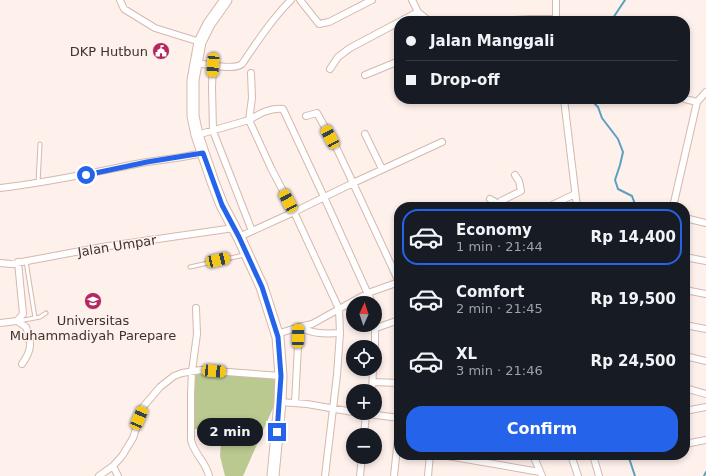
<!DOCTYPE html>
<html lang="en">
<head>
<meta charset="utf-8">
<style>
  body { margin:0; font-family:"DejaVu Sans",sans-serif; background:#20242c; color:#f1f3f6; height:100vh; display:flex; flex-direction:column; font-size:15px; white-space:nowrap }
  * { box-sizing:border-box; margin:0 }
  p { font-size:13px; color:#9ea1a6 }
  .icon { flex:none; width:22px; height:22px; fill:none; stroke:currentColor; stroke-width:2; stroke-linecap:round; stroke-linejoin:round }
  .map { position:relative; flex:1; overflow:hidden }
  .sheet { position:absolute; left:394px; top:202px; width:296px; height:258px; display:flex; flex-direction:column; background:#171b24; border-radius:16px; box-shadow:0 2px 6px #0003 }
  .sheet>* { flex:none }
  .guide { position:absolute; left:394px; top:16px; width:296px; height:88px; border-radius:16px; box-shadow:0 2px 6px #0003; display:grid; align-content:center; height:88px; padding:0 12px; background:#171b24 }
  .needle { width:26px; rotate:3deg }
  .tools { position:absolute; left:346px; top:296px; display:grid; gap:8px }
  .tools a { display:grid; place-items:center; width:36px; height:36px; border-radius:50%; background:#171b24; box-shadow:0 2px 6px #0003; font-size:20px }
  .end { position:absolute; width:18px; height:18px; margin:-9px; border:5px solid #2563eb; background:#fff; box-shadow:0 0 0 2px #fff }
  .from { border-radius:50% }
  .bubble { position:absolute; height:28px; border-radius:14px; background:#171b24; box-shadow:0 2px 6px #0003; font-size:13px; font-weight:600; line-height:28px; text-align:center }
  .car { position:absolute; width:12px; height:24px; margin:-12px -6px; border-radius:5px; box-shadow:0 0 3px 1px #0007; background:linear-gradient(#f5c518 24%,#345 0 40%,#f5c518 0 76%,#345 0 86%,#f5c518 0) }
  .guide b { display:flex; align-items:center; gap:14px; height:38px; font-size:15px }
  .guide b+b { border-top:1px solid #363941 }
  .guide i { width:10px; height:10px; background:#f1f3f6 }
  ul { padding:7px 0 0; list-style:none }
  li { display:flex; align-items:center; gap:12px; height:56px; margin:0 8px 6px; padding:0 4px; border:2px solid transparent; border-radius:16px }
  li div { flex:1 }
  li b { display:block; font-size:15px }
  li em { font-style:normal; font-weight:600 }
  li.selected { border-color:#2563eb }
  li>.icon { width:36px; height:36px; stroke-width:1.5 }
  .button { display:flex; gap:8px; margin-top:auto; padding:8px 12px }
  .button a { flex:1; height:46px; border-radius:16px; background:#2563eb; color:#fff; font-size:16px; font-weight:600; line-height:46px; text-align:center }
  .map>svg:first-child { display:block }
  .green { fill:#bac98f }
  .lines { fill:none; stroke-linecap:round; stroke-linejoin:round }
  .stream { stroke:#5c9fc0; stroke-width:2 }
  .service-casing { stroke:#d7b8ac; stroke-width:5 }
  .minor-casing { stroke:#d7b8ac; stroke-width:8 }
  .trunk-casing { stroke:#d7b8ac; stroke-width:13 }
  .service { stroke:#fff; stroke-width:3 }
  .minor { stroke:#fff; stroke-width:6 }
  .trunk { stroke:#fff; stroke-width:11 }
  .route { stroke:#2563eb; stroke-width:5 }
  .labels { text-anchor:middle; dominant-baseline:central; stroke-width:3; stroke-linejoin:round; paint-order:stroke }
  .poi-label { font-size:13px; fill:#3f322e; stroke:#fef0eb; text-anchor:end }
  .street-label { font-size:13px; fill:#3f322e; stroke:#fef0eb }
</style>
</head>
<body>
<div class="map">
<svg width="706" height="476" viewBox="0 0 706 476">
  <rect width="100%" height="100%" fill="#fef0eb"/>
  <!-- green -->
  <path class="green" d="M195,372L278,377L277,399L243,476H225L220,456L221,441L216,432L194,429L193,402Z"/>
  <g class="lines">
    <!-- stream -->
    <path class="stream" d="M611,21L625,0
      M590,99L598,107L602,118L618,139L623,152L620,165L615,180L618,189L632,196L636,207
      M628,455L635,476
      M704,476L706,472"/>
    <!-- service casing -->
    <g class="service-casing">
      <path id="service" d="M38,183L40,144
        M26,261L35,318
        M190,267L244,255
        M19,321L40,317L46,313"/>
    </g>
    <!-- minor casing -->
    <g class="minor-casing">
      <path id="minor" d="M120,0L124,9L155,28L200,42
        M300,0L319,24L329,22L372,0
        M412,0L418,12L429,21
        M401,21L418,12
        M496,21L531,19H556
        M556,21V0
        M196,63C207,64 233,71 242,64C257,42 272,19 291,0
        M213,65L212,87L213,131L252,231
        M330,69L338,57L350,48L399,22
        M365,75L399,61
        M564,99L577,207
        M685,99L697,102
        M306,116L317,113L337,149L353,183L442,142
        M249,120C259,114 271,107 283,109L324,197L372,303
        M249,120L252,98L251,73
        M365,134L382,169
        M197,135L249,120L271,168L294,212L353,183L399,282
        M0,188C46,183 91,173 136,164C158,160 181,158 203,153
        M490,199L504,207
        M504,207L501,201L521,191L519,181L515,175
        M548,207L575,194
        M673,207L697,102L706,92
        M685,218L706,223
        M239,237L294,212L339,309L340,333L337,375L325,476
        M685,257L706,261
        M0,263L11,264L102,247L234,228
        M685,290L706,294
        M196,308L197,334L192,371L191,393V440C194,454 206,462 209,476
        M17,321L26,327C32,343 32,350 22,364
        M0,323L17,321L23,314L18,262
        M685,325L706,329
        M376,328L399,320
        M277,334L299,327L312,324L368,293L399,282
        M375,347V311
        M685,356L706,361
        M373,382L399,383
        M685,388L706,394
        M372,391L373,369
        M280,402L307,404L353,412
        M295,403L299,327C313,334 325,334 340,333
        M685,411L706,407
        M361,413L399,418
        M364,435L366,414
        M685,444L706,440
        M442,455L540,472
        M533,455L542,476
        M571,455L578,476
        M593,455L599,476
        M113,466L118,476
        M99,476L113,466L122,456L133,438L143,407L160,387L174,376L182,373L201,370L281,376
        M360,476L362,457
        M394,476L399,429
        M428,476L430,455"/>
    </g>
    <!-- trunk casing -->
    <g class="trunk-casing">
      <path id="trunk" d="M226,0L209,24L200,42L193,80V116L197,135L213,182L222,205L239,237L262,287L278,337L281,376L280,402L273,476"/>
    </g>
    <!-- service -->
    <use href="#service" class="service"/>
    <!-- minor -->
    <use href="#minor" class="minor"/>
    <!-- trunk -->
    <use href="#trunk" class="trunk"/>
  </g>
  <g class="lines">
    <!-- route -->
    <path class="route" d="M86,175L147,162L203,153L222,205L239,237L262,287L278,337L281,376L277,432"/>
  </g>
  <!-- icons -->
  <defs>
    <g id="civic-disc" transform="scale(0.9)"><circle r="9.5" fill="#b4275f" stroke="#fef0eb"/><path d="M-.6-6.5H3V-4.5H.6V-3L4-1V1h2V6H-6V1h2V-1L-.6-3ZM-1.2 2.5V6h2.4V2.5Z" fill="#fff"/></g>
    <g id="university-disc" transform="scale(0.9)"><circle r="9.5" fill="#b4275f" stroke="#fef0eb"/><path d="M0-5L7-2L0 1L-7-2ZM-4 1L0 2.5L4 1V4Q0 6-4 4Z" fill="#fff"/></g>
  </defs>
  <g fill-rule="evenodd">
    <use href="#civic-disc" x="161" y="51"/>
    <use href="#university-disc" x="93" y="301"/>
  </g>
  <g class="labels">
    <!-- poi labels -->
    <g class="poi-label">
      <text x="148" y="51">DKP Hutbun</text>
      <text x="93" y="320" text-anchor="middle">Universitas<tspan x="93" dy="15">Muhammadiyah Parepare</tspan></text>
    </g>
    <!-- street labels -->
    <g class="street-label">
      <text transform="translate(117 246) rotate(-9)">Jalan Umpar</text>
    </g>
  </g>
</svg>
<div class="tools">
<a><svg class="needle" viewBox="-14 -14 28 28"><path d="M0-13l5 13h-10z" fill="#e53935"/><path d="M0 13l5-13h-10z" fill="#9ea1a6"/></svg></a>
<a><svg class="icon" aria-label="locate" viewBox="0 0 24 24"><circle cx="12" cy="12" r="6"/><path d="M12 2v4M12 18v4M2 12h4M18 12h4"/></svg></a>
<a>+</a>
<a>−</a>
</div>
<i class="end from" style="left:86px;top:175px"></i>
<i class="end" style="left:277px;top:432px"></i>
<div class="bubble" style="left:197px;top:418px;width:66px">2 min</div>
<i class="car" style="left:213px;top:65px;rotate:184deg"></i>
<i class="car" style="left:330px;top:137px;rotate:332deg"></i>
<i class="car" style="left:288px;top:201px;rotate:332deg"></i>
<i class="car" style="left:218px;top:260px;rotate:77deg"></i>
<i class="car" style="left:298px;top:336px;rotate:1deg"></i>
<i class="car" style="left:214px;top:371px;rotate:94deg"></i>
<i class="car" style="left:139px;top:418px;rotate:23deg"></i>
<div class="guide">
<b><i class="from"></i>Jalan Manggali</b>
<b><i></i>Drop-off</b>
</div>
<section class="sheet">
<ul>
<li class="selected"><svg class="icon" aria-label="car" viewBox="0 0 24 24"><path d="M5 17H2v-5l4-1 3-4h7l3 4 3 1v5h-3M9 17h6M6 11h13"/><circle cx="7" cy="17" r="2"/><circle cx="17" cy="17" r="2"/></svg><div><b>Economy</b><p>1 min · 21:44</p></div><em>Rp 14,400</em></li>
<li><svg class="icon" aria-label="car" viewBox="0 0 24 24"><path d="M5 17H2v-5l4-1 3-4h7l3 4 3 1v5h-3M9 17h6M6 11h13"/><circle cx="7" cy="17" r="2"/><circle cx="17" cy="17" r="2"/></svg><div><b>Comfort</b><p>2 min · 21:45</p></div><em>Rp 19,500</em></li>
<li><svg class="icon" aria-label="car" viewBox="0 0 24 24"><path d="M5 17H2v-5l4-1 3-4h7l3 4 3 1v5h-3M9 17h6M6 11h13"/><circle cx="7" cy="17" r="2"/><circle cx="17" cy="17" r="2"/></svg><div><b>XL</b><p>3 min · 21:46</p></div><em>Rp 24,500</em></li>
</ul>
<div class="button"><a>Confirm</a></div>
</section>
</div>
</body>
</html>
